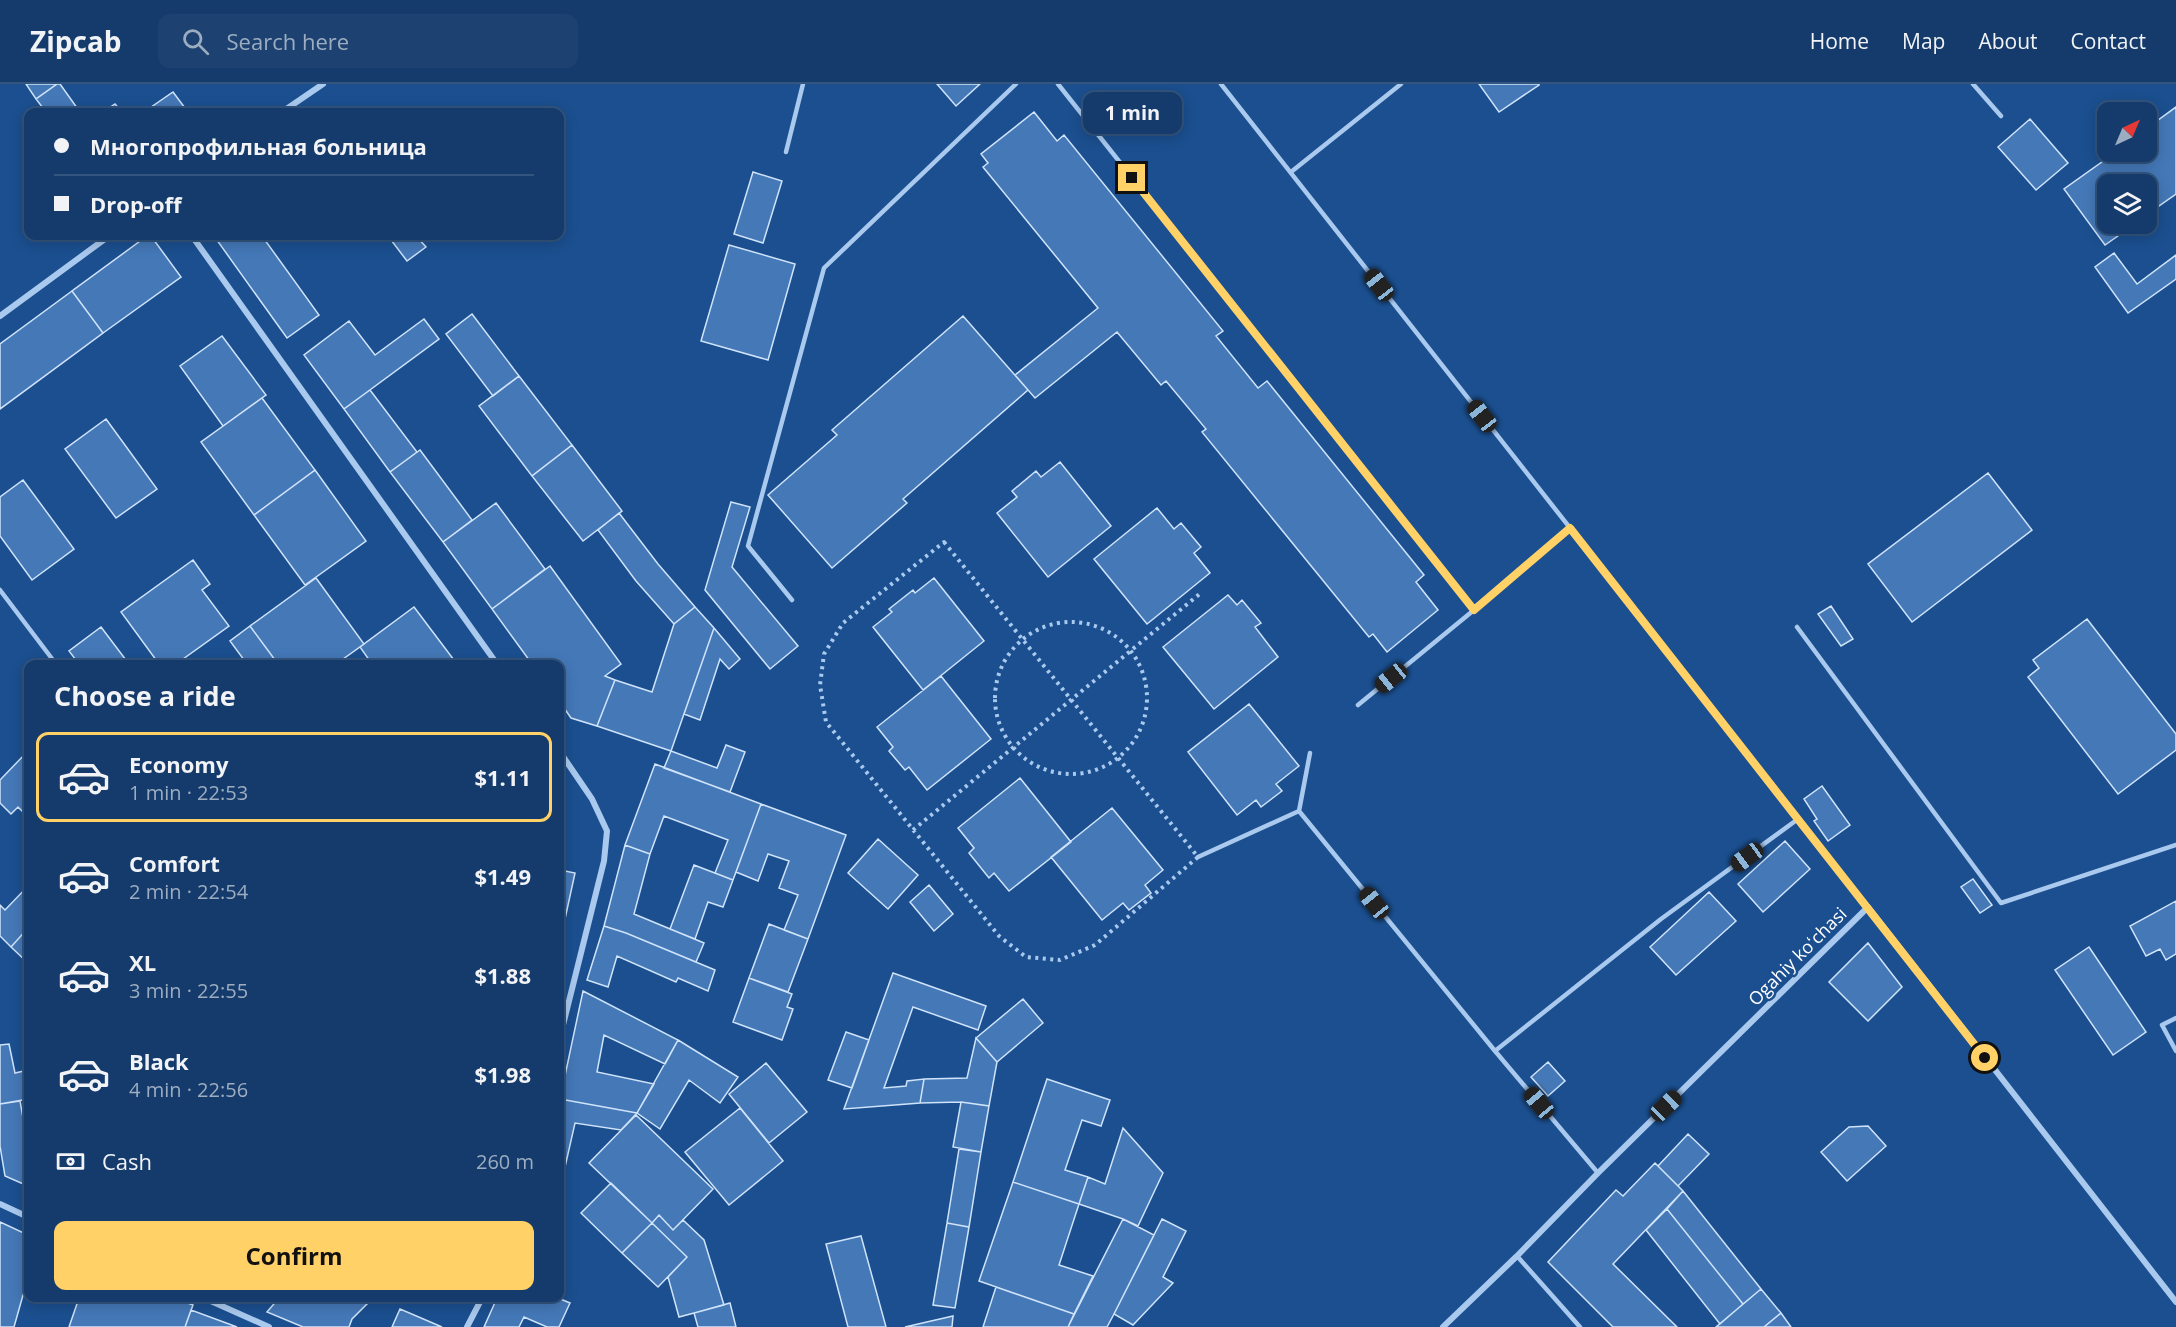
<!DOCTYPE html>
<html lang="en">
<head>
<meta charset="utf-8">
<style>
  body { margin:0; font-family:"Open Sans",sans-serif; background:#1d4271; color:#f1f3f6; height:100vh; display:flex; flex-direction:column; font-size:22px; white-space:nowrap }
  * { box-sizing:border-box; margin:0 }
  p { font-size:20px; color:#9dadc1 }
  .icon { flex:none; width:33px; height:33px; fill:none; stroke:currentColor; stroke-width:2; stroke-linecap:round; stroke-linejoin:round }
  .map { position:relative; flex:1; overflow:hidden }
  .details { position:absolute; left:24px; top:576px; width:540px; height:642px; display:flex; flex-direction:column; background:#143b6b; border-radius:12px; box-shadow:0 3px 15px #0003,0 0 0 2px #33557e }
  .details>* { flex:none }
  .guide { position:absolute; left:24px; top:24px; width:540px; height:132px; border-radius:12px; box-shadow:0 3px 15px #0003,0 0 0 2px #33557e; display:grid; align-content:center; height:132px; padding:0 30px; background:#143b6b }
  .needle { width:39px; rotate:44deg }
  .buttons { position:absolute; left:2097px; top:18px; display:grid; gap:12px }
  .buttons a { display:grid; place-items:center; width:60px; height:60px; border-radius:12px; background:#143b6b; box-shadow:0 3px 15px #0003,0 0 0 2px #33557e; font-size:30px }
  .end { position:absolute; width:27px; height:27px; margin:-14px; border:8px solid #ffd166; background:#111; box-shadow:0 0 0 3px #111 }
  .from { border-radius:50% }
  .bubble { position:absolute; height:42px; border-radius:12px; background:#143b6b; box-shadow:0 3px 15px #0003,0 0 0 2px #33557e; font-size:20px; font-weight:700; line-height:42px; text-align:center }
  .car { position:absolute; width:18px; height:36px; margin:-18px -9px; border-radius:8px; box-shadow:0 0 4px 2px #0007; background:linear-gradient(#222 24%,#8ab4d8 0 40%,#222 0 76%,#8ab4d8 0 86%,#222 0) }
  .guide b { display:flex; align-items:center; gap:21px; height:57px; font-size:22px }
  .guide b+b { border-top:2px solid #33557e }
  .guide i { width:15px; height:15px; background:#f1f3f6 }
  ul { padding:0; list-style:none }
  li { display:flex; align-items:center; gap:18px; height:90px; margin:0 12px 9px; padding:0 18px; border:3px solid transparent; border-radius:12px }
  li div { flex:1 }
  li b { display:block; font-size:22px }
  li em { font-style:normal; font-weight:700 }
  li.current { border-color:#ffd166 }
  li>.icon { width:54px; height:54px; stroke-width:1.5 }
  h2 { padding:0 30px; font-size:27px; line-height:72px }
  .pay { display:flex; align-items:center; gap:15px; height:66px; padding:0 30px; font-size:22px }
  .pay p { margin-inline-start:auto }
  .primary-button { display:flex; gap:12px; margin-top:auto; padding:12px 30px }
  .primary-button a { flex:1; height:69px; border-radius:12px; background:#ffd166; color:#111; font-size:24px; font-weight:700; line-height:69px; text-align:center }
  header { display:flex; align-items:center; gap:36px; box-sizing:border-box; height:84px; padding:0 30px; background:#143b6b; border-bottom:2px solid #33557e }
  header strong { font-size:28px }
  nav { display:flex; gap:33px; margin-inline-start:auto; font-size:21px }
  .search { width:420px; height:54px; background:#1d4271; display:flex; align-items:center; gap:15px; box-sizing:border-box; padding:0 21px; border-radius:12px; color:#9dadc1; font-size:22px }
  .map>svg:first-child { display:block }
  .building { fill:#4478b7; stroke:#cfe3fa; stroke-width:1.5 }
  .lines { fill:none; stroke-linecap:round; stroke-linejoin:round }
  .path { stroke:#a9c9ee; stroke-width:4; stroke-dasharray:3 4.5; stroke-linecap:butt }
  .service { stroke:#a9c9ee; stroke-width:4.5 }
  .minor { stroke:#a9c9ee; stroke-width:6 }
  .route { stroke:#ffd166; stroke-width:8 }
  .labels { text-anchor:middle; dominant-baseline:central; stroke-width:5; stroke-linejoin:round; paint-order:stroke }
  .street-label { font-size:18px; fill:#fff; stroke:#1b4f8f }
</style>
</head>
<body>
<header>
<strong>Zipcab</strong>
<div class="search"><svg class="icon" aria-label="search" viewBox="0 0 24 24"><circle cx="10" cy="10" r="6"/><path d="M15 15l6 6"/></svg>Search here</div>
<nav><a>Home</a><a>Map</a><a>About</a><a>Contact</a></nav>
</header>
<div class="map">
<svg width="2176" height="1243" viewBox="0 0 2176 1243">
  <rect width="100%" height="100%" fill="#1b4f8f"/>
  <!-- building -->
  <path class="building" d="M26,0H57L36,15Z
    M57,0H60L80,28H46L36,15Z
    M937,0H980L956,22Z
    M1479,0H1539V1L1499,28Z
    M173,8L188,28H144Z
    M115,20L122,28H103Z
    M2176,23V110L2146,131V100H2108V140H2135L2105,161L2064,105L2116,68H2146V45Z
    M1034,28L1057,57L1064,51L1223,247L1216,252L1258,304L1267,297L1424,491L1416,498L1438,526L1387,568L1373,550L1369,553L1202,348L1206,345L1166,297L1161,301L1117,248L1035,314L1015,291L1098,224L983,83L988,79L981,70Z
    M2030,35L2068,79L2036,106L1998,63Z
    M753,88L782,97L763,159L734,150Z
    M147,152H151L181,193L103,249L72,207Z
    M214,152H262L319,231L287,254Z
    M388,152H416L426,163L407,177Z
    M729,161L795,180L768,276L701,257Z
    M2114,169L2137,200L2176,171V195L2128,229L2095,183Z
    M72,207L103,249L0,325V260Z
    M472,230L519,292L493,312L446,250Z
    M963,232L1028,306L903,415L907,419L832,484L768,411L837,351L832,346Z
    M424,235L439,255L344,325L304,271L349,237L375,271Z
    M222,252L266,311L223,342L180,282Z
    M519,292L572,361L532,392L479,322Z
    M370,306L417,368L390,388L344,325Z
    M262,314L315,386L254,431L201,358Z
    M106,335L157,405L116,434L65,365Z
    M572,361L622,427L583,457L532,392Z
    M420,366L472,436L443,458L390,388Z
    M1060,378L1111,442L1048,493L997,429L1017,413L1012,407L1036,387L1041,393Z
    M315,386L366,457L305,501L254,431Z
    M1988,389L2032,446L1912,538L1868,480Z
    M23,396L74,465L32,496L0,452V413Z
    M731,418L750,423L732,483L798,562L770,585L705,506Z
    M496,419L545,485L492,525L443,458Z
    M1157,424L1174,445L1181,439L1201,463L1194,469L1210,489L1147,540L1094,475Z
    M619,429L658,480L695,523L674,540L636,497L598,446Z
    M193,476L210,500L202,506L229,542L176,580H159L121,528Z
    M550,482L621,580L605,592L615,596L597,642L571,634L560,618V580H532L492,525Z
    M316,494L364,560L336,580H278L250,542Z
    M934,494L984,557L923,606L873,543L892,528L889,525L913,506L915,509Z
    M1228,511L1237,521L1242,516L1261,539L1255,543L1278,573L1214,625L1163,563Z
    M1831,522L1853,555L1841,562L1818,530Z
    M414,523L457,580H372L360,563Z
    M695,523L714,544L671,667L597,642L615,596L652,608L674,540Z
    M2087,535L2176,650V666L2118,710L2028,593L2039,584L2033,576Z
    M250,542L278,580H247L230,557Z
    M101,543L129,580H79L69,567Z
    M714,544L740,575L729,585L720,575L700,636L684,630Z
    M941,592L991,655L927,706L909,683L905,686L889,667L893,663L877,643Z
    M1249,620L1299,682L1276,700L1282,707L1261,723L1256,716L1237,731L1188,668Z
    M726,661L745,668L730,708L664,684L671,667L717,684Z
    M26,669L28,671V733L18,723L11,730L0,719V696Z
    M655,680L761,720L733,796L715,789L728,756L664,732L650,770L625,761Z
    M1020,694L1071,758L1009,807L994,789L989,794L969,769L974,764L958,744Z
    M1822,702L1850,741L1828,757L1814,737L1817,735L1804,715Z
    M761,720L846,751L808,855L784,846L798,811L779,804L789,777L768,770L758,797L736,788Z
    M1112,724L1163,786L1145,801L1151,809L1129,826L1123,819L1102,836L1051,773Z
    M878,755L918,791L888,825L848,789Z
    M1785,757L1810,785L1763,828L1738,800Z
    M625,761L650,770L634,830L704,859L696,878L626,849L604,842Z
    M694,781L733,796L723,823L708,818L695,855L670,845Z
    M560,786L575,789L560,858Z
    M1973,795L1992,821L1980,829L1961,803Z
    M929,801L953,830L934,847L910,818Z
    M28,802V844L11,863L0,852V821L5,826Z
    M1709,808L1736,837L1676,891L1650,863Z
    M2176,817V870L2166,876L2160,865L2146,872L2130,842Z
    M769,840L808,855L788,908L749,894Z
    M604,842L626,849L715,886L708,907L678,894L676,898L617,872L608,903L587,896Z
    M28,844V879L11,863Z
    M1868,859L1902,903L1868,937L1829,898Z
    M2089,863L2146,948L2113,971L2055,886Z
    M893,889L986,922L978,946L913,923L884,1004L906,1002L907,997L924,995L920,1019L844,1025Z
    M749,894L792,910L787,923L793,925L782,956L733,938Z
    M583,907L678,956L665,980L604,951L597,988L654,1000L637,1029L560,1015Z
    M1023,915L1043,939L997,978L976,954Z
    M846,948L869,956L852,1004L828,996Z
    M976,954L997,978L989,1022L961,1018L920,1019L924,995L967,994Z
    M678,956L738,993L720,1019L689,996L660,1045L637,1029Z
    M9,960L15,989L28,986V1015L0,1020V961Z
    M1548,978L1565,997L1548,1012L1531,993Z
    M766,979L807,1028L769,1059L729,1010Z
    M1047,995L1110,1016L1101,1042L1082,1036L1065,1086L1088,1093L1079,1120L1013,1098Z
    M560,1015L637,1029L621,1046L575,1039L565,1083L560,1082Z
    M20,1017L28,1062V1102L5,1092L0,1062V1020Z
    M961,1018L989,1022L981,1068L953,1063Z
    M740,1024L783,1077L729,1121L685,1068Z
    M636,1031L713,1105L673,1146L659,1131L652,1139L589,1079Z
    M1868,1042L1886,1062L1847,1097L1821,1068L1849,1043Z
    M1123,1044L1163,1089L1138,1142L1123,1135L1079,1120L1088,1093L1105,1100Z
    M1688,1050L1709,1070L1678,1102L1658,1082Z
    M959,1065L981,1068L969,1143L947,1139Z
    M1655,1079L1683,1107L1613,1180L1677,1243H1613L1548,1178L1616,1106L1623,1112Z
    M1013,1098L1079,1120L1059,1181L1093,1192L1074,1230L979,1197Z
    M611,1099L652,1139L622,1169L581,1129Z
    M1683,1107L1761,1205L1743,1220L1667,1125Z
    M1667,1125L1743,1220L1720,1240L1646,1146Z
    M659,1131L673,1146L683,1136L704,1156L724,1221L679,1233L668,1193L687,1173L652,1139Z
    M1123,1135L1154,1151L1114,1230L1107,1243H1068Z
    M1162,1135L1186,1147L1163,1193L1173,1199L1133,1241L1114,1230Z
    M0,1138L28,1151V1198L27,1197L14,1243H0Z
    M652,1139L687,1173L658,1203L622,1169Z
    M947,1139L969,1143L955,1224L933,1221Z
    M861,1152L886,1243H848L826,1160Z
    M996,1203L1074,1230L1068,1243H983Z
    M1761,1205L1781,1229L1764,1243H1716Z
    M79,1214H174L193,1221L185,1243H69Z
    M279,1214H373L352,1235L349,1243H303L267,1228Z
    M497,1214H558L570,1219L559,1243H547L524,1233L519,1243H484Z
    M730,1219L736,1243H698L694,1229Z
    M400,1225L442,1243H392Z
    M191,1226L237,1243H185Z
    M1781,1229L1791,1243H1764Z
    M953,1232L952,1243H905Z"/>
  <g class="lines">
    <!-- path -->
    <path class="path" d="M944,458L1198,773L1095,861L1060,876L1026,873L999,852L826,638L820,601L824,570L843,539Z
      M995 614a76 76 0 1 1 152 0a76 76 0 1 1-152 0Z
      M913,746L1202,508"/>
    <!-- service -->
    <path class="service" d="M1058,0L1474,526
      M1221,0L1868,823
      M1973,0L2001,32
      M786,68L803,0
      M1291,88L1401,0
      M0,506L56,580
      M792,516L748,462L824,184L1016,0
      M1797,543L2001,819L2176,761
      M1358,621L1474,526L1570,444
      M1299,727L1495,967L1661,835L1798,735
      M1198,773L1299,727L1310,669
      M2176,934L2162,941L2176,967
      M1495,967L1598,1089
      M1517,1172L1580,1243"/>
    <!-- minor -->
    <path class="minor" d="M282,28L323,0
      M192,152L497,580
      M0,232L109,152
      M560,668L592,715L607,747L604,777L560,953
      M0,1120L28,1133
      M204,1214L269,1243
      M467,1243L482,1214
      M1443,1243L1517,1172L1598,1089L1868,823L2176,1218"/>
  </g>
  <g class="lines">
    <!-- route -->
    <path class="route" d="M1132,94L1474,526L1570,444L1985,974"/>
  </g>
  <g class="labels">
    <!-- street labels -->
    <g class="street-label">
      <text transform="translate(1797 872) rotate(-45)">Ogahiy koʻchasi</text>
    </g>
  </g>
</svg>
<div class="buttons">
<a><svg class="needle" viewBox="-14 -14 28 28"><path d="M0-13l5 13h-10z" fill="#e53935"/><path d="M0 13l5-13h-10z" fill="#9dadc1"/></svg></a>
<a><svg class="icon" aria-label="layers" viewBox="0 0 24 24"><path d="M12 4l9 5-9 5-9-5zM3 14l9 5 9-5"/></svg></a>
</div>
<i class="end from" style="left:1985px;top:974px"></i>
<i class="end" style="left:1132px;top:94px"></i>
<div class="bubble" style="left:1083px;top:8px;width:99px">1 min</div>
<i class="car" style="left:1379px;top:201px;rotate:322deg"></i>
<i class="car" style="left:1482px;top:332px;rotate:322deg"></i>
<i class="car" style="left:1391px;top:594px;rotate:231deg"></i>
<i class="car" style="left:1747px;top:773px;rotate:234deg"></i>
<i class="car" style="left:1374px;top:819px;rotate:321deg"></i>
<i class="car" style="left:1539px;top:1019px;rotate:320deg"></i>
<i class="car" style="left:1666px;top:1022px;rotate:46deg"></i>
<div class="guide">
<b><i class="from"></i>Многопрофильная больница</b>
<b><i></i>Drop-off</b>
</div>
<section class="details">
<h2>Choose a ride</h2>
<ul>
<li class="current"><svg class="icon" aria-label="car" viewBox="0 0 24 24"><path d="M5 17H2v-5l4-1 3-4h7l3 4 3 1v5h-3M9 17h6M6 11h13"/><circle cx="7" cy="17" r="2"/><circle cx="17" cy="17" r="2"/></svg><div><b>Economy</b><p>1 min · 22:53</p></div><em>$1.11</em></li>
<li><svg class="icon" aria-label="car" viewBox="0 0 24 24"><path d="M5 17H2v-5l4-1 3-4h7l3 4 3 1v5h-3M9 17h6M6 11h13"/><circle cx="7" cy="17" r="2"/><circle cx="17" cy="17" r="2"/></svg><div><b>Comfort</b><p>2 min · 22:54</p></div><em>$1.49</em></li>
<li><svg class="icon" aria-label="car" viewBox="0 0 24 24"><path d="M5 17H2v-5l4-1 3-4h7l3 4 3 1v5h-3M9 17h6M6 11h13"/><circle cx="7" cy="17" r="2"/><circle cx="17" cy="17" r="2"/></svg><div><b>XL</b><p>3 min · 22:55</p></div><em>$1.88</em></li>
<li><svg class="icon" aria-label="car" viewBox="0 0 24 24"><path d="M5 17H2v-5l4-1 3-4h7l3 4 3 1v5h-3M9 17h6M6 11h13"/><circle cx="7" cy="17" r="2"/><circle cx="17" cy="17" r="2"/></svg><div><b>Black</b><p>4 min · 22:56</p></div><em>$1.98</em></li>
</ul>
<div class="pay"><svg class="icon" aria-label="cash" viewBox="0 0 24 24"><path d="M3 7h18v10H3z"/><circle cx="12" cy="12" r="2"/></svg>Cash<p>260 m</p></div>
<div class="primary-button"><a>Confirm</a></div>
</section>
</div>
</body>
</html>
